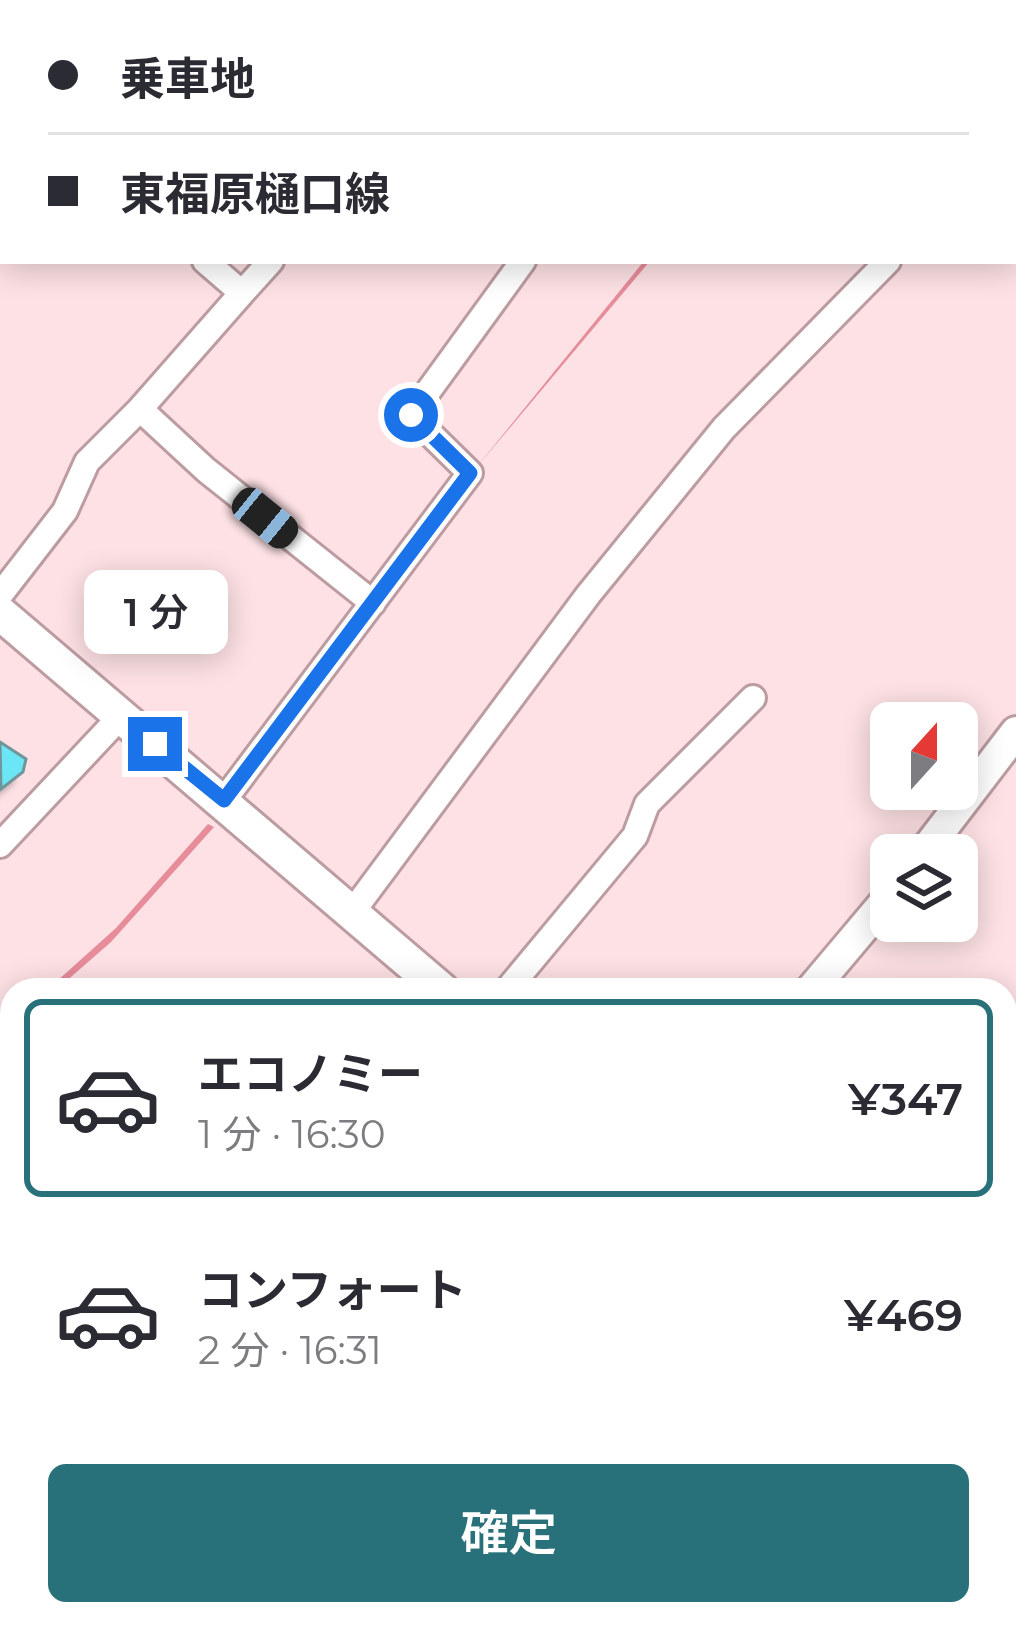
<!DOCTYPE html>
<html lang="ja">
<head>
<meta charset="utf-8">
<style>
  body { margin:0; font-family:Montserrat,"Noto Sans JP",sans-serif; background:#f2f2f3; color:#2b2b33; height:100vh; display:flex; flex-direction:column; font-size:45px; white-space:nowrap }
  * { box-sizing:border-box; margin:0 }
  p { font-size:39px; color:#7c7c81 }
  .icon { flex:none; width:66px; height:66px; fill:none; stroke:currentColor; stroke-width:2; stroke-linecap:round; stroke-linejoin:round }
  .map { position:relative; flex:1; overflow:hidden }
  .sheet { position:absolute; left:0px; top:978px; width:1017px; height:648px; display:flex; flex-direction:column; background:#fff; border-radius:36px 36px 0 0; box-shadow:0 6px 30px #0003 }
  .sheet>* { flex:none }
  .top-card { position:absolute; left:0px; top:0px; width:1017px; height:264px; box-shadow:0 6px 30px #0003; display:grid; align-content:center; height:264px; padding:0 48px; background:#fff }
  .needle { width:78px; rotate:21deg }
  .buttons { position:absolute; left:870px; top:702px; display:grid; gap:24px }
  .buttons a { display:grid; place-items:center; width:108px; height:108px; border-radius:18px; background:#fff; box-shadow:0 6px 30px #0003; font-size:60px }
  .end { position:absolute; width:54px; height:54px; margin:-27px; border:15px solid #1a73e8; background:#fff; box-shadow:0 0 0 6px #fff }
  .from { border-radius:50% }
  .bubble { position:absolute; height:84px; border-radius:18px; background:#fff; box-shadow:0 6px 30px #0003; font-size:39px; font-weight:600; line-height:84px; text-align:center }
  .car { position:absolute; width:36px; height:72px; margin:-36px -18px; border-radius:15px; box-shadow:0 0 9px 3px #0007; background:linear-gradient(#222 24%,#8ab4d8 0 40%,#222 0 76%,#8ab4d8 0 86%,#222 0) }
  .top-card b { display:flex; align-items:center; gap:42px; height:114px; font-size:45px }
  .top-card b+b { border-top:3px solid #e1e1e2 }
  .top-card i { width:30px; height:30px; background:#2b2b33 }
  ul { padding:21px 0 0; list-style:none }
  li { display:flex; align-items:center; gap:36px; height:198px; margin:0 24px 18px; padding:0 24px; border:6px solid transparent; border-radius:18px }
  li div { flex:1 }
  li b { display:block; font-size:45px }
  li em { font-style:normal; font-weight:600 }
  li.selected { border-color:#28717a }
  li>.icon { width:108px; height:108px; stroke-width:1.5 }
  .primary-button { display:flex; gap:24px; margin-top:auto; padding:24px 48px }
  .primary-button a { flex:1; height:138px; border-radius:18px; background:#28717a; color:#fff; font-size:48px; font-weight:600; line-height:138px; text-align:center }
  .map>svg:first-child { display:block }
  .water { fill:#e78c9a }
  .building { fill:#6be6f6; stroke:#72959a; stroke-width:3; filter:url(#shadow) }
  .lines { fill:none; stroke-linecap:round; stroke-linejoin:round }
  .service-casing { stroke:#bc9ca0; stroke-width:18 }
  .minor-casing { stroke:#bc9ca0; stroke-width:30 }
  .tertiary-casing { stroke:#bc9ca0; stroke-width:36 }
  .secondary-casing { stroke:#bc9ca0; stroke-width:39 }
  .service { stroke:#fff; stroke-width:12 }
  .minor { stroke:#fff; stroke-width:24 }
  .tertiary { stroke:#fff; stroke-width:30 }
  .secondary { stroke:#fff; stroke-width:33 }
  .route { stroke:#1a73e8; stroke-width:15 }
</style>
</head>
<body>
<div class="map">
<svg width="1016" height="1626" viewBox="0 0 1016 1626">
  <defs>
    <filter id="shadow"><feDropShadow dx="-11" dy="11" stdDeviation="3" flood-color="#0004"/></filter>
  </defs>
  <rect width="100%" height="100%" fill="#fde1e4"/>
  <!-- water -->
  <path class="water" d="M644,261H650L476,468Z
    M208,824L214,827L111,942L56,990H47L116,928Z"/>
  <!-- building -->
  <path class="building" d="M1016,20V96H1014V21Z
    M0,742L26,759L23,772L1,789Z"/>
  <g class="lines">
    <!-- service casing -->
    <g class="service-casing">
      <path id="service" d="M0,1030L12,1043"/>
    </g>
    <!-- minor casing -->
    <g class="minor-casing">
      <path id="minor" d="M733,3L736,0
        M0,114L3,116
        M205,261L242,293L140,409L206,470L373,603
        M242,293L271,261
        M0,595L65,511L87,462L140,409
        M224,800L470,473L411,415L523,261
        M0,845L121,716
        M353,911L588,595L724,428L888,261
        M507,990L635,836L647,804L753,698
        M0,1227L12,1267
        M1005,1267L1016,1255
        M0,1468L12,1490
        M0,1546L12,1547
        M190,1614L200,1618L213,1614
        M561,1626L567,1614"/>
    </g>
    <!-- tertiary casing -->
    <g class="tertiary-casing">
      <path id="tertiary" d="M922,855L1016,732
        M811,990L891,895
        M313,1626L319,1614"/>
    </g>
    <!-- secondary casing -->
    <g class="secondary-casing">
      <path id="secondary" d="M0,613L442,990
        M0,1359L12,1387
        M1005,1563L1016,1575
        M135,1614L143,1626"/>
    </g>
    <!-- service -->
    <use href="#service" class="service"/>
    <!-- minor -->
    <use href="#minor" class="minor"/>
    <!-- tertiary -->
    <use href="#tertiary" class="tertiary"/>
    <!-- secondary -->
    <use href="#secondary" class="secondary"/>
  </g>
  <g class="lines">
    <!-- route -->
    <path class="route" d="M155,744L224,800L470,473L411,415"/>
  </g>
</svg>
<div class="buttons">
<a><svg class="needle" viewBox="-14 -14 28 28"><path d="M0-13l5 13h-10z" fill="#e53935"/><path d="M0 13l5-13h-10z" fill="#7c7c81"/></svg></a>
<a><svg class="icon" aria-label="layers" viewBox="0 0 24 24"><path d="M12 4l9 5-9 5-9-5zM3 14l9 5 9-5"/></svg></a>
</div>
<i class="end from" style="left:411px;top:415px"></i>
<i class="end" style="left:155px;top:744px"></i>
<div class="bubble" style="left:84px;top:570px;width:144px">1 分</div>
<i class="car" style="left:265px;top:518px;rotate:129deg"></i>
<div class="top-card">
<b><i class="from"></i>乗車地</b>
<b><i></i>東福原樋口線</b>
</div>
<section class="sheet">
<ul>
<li class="selected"><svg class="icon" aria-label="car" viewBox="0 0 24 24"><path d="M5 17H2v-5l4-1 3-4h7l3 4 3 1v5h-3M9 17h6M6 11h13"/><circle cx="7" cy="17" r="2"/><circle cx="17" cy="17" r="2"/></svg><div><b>エコノミー</b><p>1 分 · 16:30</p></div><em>¥347</em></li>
<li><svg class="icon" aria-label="car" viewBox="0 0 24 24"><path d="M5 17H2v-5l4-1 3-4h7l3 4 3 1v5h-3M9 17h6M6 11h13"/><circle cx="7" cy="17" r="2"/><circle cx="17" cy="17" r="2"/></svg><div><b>コンフォート</b><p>2 分 · 16:31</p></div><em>¥469</em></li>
</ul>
<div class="primary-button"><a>確定</a></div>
</section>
</div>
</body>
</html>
